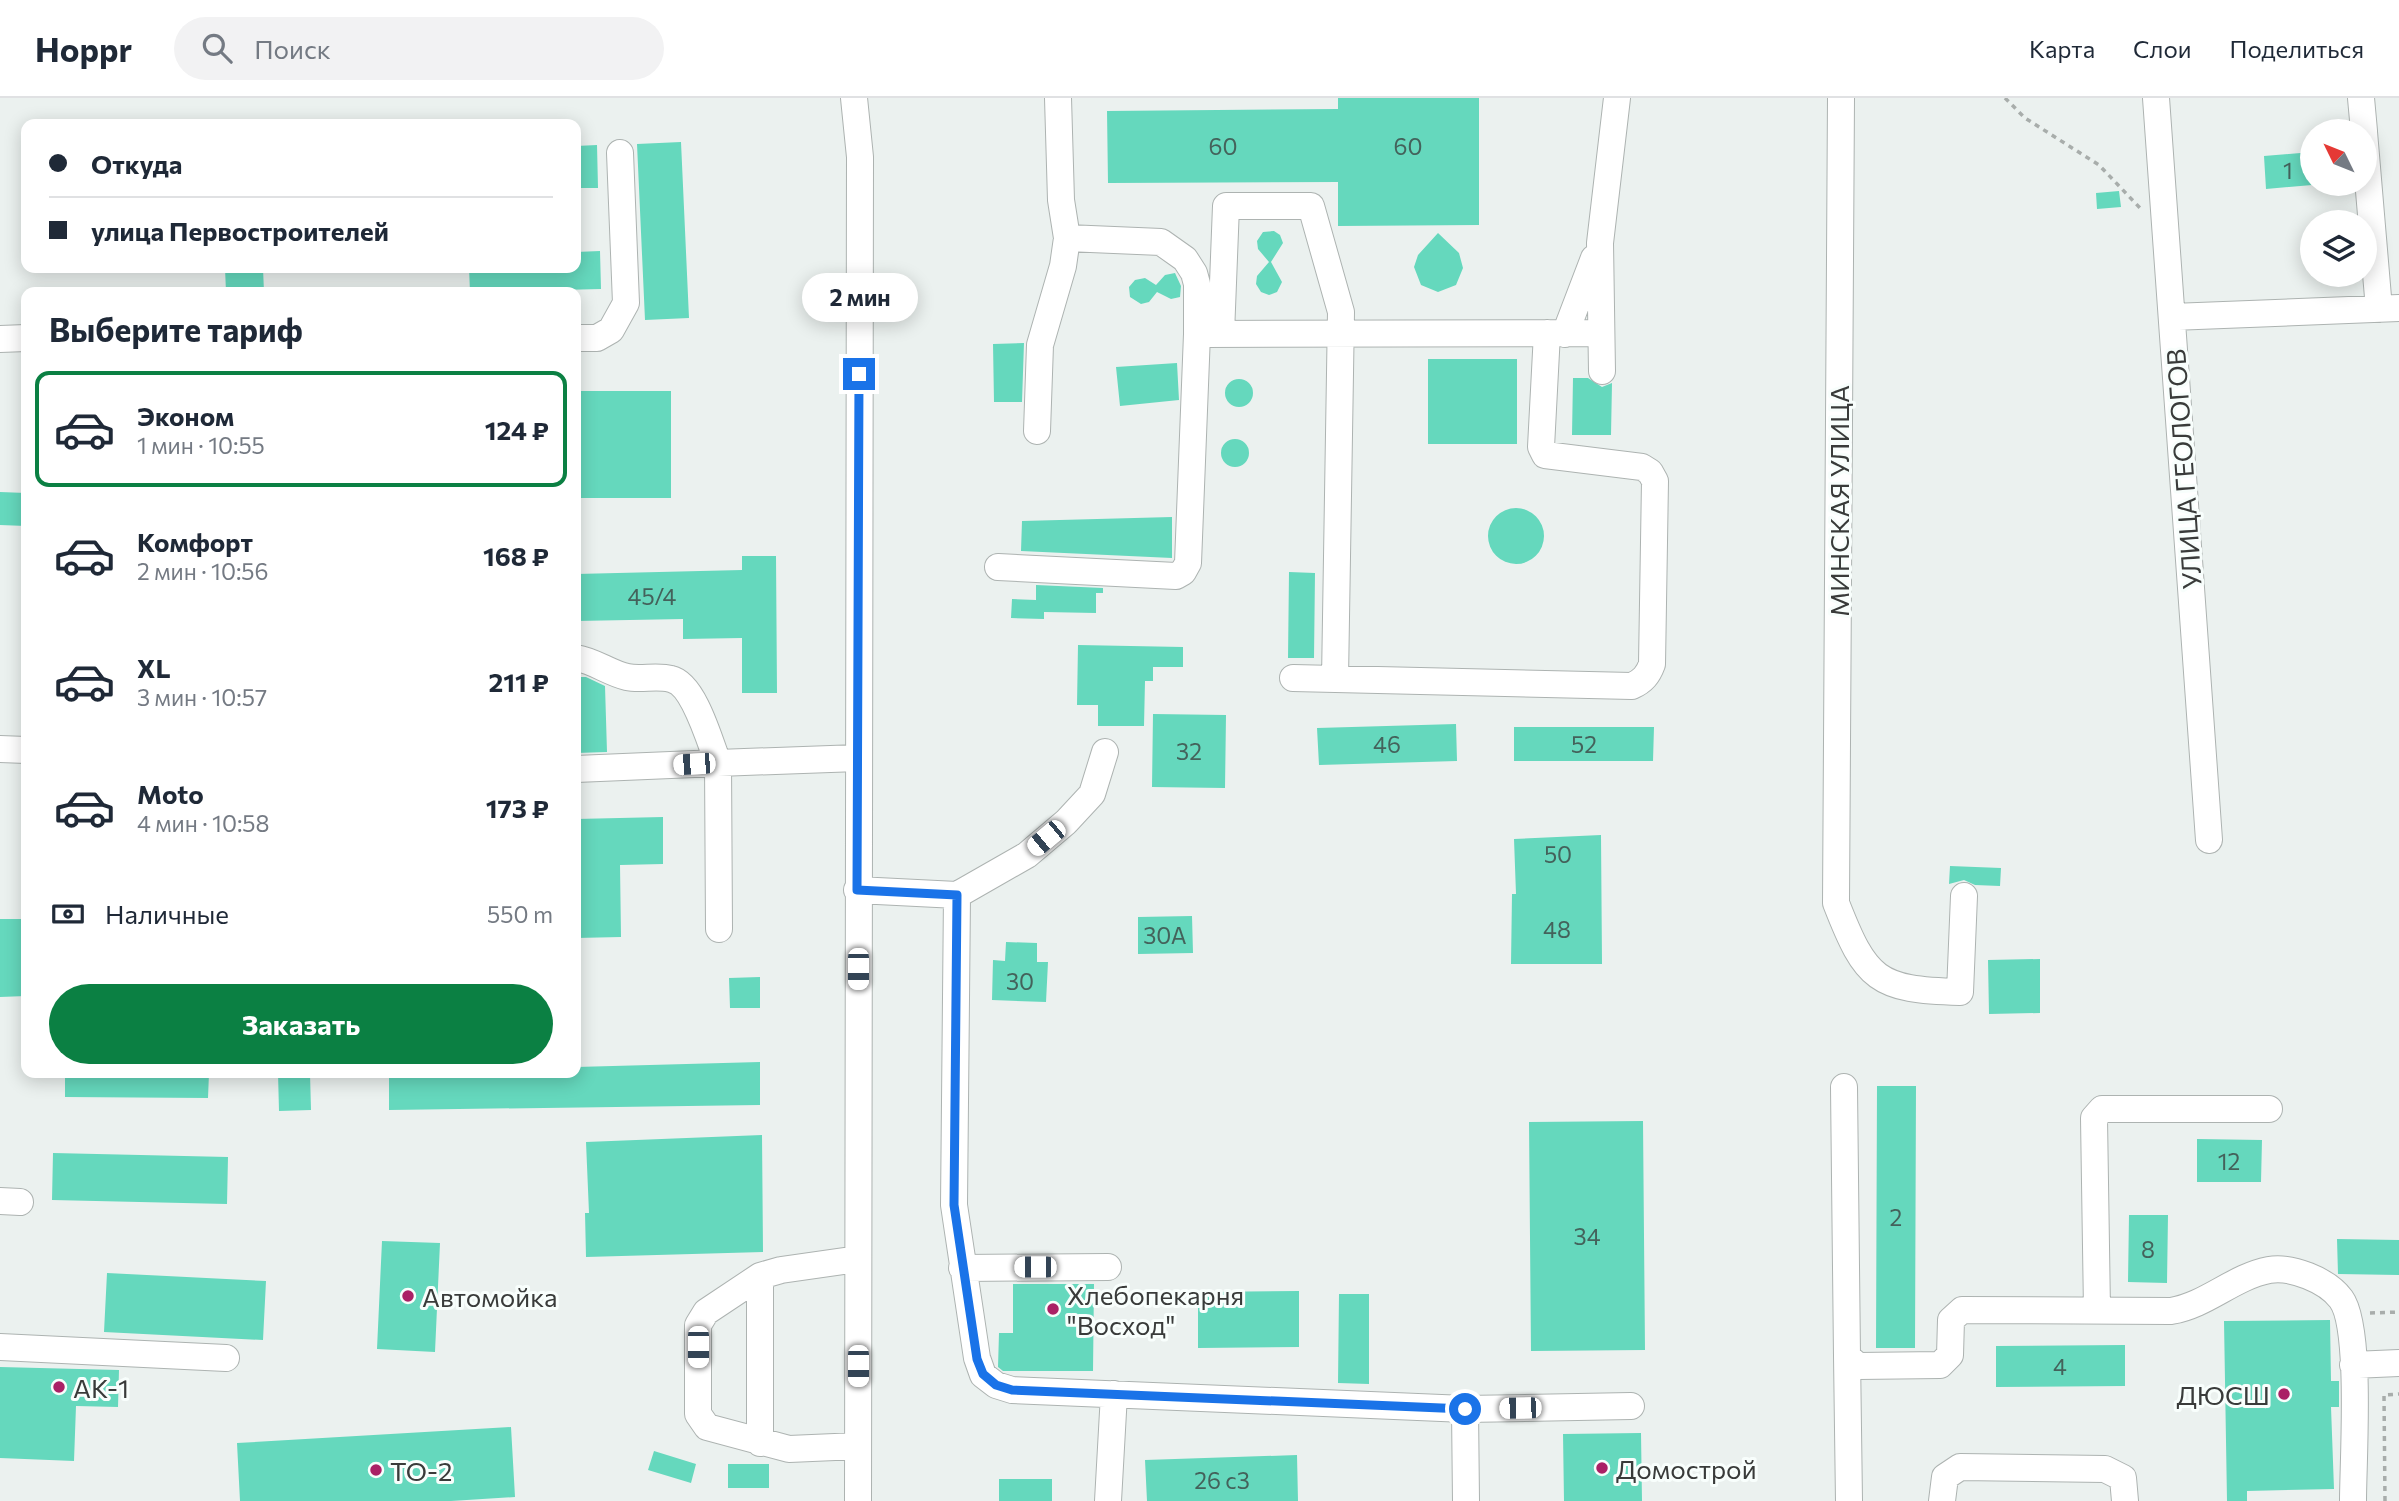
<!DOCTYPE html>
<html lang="ru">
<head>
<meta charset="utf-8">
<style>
  body { margin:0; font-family:Commissioner,sans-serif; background:#f2f2f3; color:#1f2937; height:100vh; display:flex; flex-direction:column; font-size:26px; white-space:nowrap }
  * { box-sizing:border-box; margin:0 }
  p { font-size:23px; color:#747a83 }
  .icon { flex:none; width:38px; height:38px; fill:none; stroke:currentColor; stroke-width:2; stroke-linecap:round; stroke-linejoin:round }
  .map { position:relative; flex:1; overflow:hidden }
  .panel { position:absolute; left:21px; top:189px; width:560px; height:791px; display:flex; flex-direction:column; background:#fff; border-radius:14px; box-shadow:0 4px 18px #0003 }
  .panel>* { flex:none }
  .hud { position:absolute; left:21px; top:21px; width:560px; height:154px; border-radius:14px; box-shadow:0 4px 18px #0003; display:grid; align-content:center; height:154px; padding:0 28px; background:#fff }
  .needle { width:46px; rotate:313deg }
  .controls { position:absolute; left:2300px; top:21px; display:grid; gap:14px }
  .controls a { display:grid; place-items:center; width:77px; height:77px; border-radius:50%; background:#fff; box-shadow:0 4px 18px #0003; font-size:35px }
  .end { position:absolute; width:32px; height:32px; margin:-16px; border:9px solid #1a73e8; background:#fff; box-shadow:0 0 0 4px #fff }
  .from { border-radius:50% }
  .bubble { position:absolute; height:49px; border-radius:24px; background:#fff; box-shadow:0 4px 18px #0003; font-size:23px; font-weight:700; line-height:49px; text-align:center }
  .car { position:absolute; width:21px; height:42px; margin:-21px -10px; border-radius:9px; box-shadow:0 0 5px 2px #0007; background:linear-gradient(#fff 24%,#345 0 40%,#fff 0 76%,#345 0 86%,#fff 0) }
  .hud b { display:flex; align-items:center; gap:24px; height:66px; font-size:26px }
  .hud b+b { border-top:2px solid #e0e1e3 }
  .hud i { width:18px; height:18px; background:#1f2937 }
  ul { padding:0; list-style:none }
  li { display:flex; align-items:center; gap:21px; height:116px; margin:0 14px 10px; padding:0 14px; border:4px solid transparent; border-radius:14px }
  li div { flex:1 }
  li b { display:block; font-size:26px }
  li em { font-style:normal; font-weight:700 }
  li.active { border-color:#0b8043 }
  li>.icon { width:63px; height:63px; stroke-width:1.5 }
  h2 { padding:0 28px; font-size:32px; line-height:84px }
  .pay { display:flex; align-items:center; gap:18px; height:77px; padding:0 28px; font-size:26px }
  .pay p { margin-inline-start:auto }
  .button { display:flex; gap:14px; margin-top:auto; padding:14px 28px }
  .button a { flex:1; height:80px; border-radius:42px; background:#0b8043; color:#fff; font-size:28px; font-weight:700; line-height:80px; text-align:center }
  header { display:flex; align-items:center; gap:42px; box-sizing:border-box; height:98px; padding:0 35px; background:#fff; border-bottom:2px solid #e0e1e3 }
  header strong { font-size:33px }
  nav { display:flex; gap:38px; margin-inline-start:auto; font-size:24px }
  .search { width:490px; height:63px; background:#f2f2f3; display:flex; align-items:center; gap:18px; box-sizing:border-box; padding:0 24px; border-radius:38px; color:#747a83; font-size:26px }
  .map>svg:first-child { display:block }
  .building { fill:#65d8bd }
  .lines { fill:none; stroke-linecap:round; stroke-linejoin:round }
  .minor-casing { stroke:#adb3b1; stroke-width:28 }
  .path { stroke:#a8adab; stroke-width:3.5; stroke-dasharray:5 5; stroke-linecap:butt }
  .minor { stroke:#fff; stroke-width:26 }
  .route { stroke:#1a73e8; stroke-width:9 }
  .poi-dot { fill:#aa2166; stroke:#f8fefc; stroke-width:2.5 }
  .labels { text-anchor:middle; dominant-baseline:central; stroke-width:6; stroke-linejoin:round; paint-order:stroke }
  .number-label { font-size:23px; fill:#44625b }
  .street-label { font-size:26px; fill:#393b3a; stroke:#f8fefc }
  .poi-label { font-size:26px; fill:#393b3a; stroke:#f8fefc; text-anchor:start }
</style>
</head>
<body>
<header>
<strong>Hoppr</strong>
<div class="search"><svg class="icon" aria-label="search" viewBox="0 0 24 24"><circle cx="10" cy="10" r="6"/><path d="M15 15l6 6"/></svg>Поиск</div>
<nav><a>Карта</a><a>Слои</a><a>Поделиться</a></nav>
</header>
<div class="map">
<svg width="2399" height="1403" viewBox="0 0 2399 1403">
  <rect width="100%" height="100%" fill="#ebf1ef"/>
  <!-- building -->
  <path class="building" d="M1338,0H1479V127L1338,128V84L1108,85L1107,13L1338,11Z
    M681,44L689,220L645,222L637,46Z
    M597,47L598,90H576V48Z
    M2312,54V87L2266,91L2264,58Z
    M2119,93L2121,109L2097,111L2096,95Z
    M1274,133L1280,137L1283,145L1271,164L1282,184L1277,194L1269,197L1261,194L1256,186L1257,178L1269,164L1258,151L1257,143L1263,134Z
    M1438,135L1459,155L1463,170L1456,187L1438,194L1421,187L1414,169L1418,157Z
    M600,153L601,191L470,194L469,170H576V154Z
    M225,170H263L264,194H226Z
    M1175,175L1181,188L1180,199L1171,201L1157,194L1149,204L1141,206L1130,199L1129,189L1135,182L1145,180L1156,187L1165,177Z
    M1024,245L1022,304H994L993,246Z
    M1428,261H1517V346H1428Z
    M1177,265L1179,302L1120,308L1116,269Z
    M1573,280H1588L1602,289L1612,285L1611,337H1572Z
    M1225 295a14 14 0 1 1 28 0a14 14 0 1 1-28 0Z
    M576,293H671V400H576Z
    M1221 355a14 14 0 1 1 28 0a14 14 0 1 1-28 0Z
    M0,394L26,395V428L0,427Z
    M1488 438a28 28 0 1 1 56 0a28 28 0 1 1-56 0Z
    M1172,419V460L1021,453L1022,423Z
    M742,458H776L777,595H742V540L683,541V521L576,523V476L742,472Z
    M1289,474L1315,475L1314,560H1288Z
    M1036,487L1103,490V495H1096V515L1044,514V521L1011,520L1012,501L1036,502Z
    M1078,547L1183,549V569H1153V583H1145L1144,628H1098V607H1077Z
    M576,579H586L605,588L607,654L576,655Z
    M1153,616L1226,617L1225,690L1152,689Z
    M1456,626L1457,663L1319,667L1317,630Z
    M1514,629H1654L1653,663H1514Z
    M663,719V766L620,767L621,839L576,840V721Z
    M1601,737L1602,866H1511L1512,796H1516L1514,741Z
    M1950,768L2001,770L2000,788L1975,787L1964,782L1949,786Z
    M1192,818L1193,855L1138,856V819Z
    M0,821H26V898L0,899Z
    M1006,844L1037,845V864H1048L1046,904L992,902L993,862L1005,863Z
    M2040,861V915L1989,916L1988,862Z
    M760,879V910H730L729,880Z
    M760,964V1007L389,1012V975H576V969Z
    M65,975H209L208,1000L65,999Z
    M278,975H310L311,1012L279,1013Z
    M1877,988H1916L1915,1250H1876Z
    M1643,1023L1645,1252L1531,1253L1529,1024Z
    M762,1037L763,1154L586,1159L585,1115H589L586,1044Z
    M2197,1041L2262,1042L2261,1084H2197Z
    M53,1055L228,1059L227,1106L52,1102Z
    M2129,1117H2168L2167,1185L2128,1184Z
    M2337,1141L2399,1142V1177L2338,1176Z
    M382,1143L440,1145L435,1254L377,1251Z
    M107,1175L266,1183L263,1242L104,1234Z
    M1013,1186H1094L1093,1273H1003L998,1269L999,1235H1013Z
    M1299,1193V1249L1198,1250V1194Z
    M1339,1196H1369V1286L1338,1285Z
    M2330,1222L2331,1283H2339V1309H2331L2334,1391L2247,1393V1403H2227L2224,1223Z
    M2125,1247V1288L1996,1289V1248Z
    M0,1269L119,1272L118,1309L76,1308L74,1363L0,1360Z
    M511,1329L515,1399L451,1403H240L237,1345Z
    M1641,1335L1642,1403H1564L1563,1336Z
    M654,1353L696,1366L691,1385L648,1372Z
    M1297,1357L1298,1403H1147L1145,1362Z
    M728,1366H769V1390H728Z
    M999,1381H1052V1403H999Z"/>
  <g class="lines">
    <!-- minor casing -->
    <g class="minor-casing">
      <path id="minor" d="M854,0L860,59L858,1403
        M1841,0L1836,805C1866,882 1877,892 1960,894L1964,798
        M2156,0L2209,742
        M2361,0L2364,33
        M2364,34L2379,211
        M2172,219L2399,210
        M1204,236L1601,235
        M1221,236L1226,108H1311L1341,214L1335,581
        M1565,236L1594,160
        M576,240H597L611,232L626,205L620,55
        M0,241L26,240
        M1602,273L1600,145L1617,0
        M1037,333L1040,247L1063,168L1067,140L1061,102L1058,0
        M998,469L1176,478L1183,474L1188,465L1197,236V186L1194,175L1185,161L1161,144L1067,140
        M576,560C595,563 609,575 627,579C641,582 657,577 671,581C694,586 710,644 718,665L858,660
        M1293,580L1632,588C1643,583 1648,577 1652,566L1655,383L1650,374L1642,369L1545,357L1541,349L1547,235
        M0,651L26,652
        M576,671L718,665L719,831
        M857,792L957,797L1027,757L1066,724L1092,696L1105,654
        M957,797L954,1107L977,1260L983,1277L996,1287L1012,1292L1465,1311L1466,1403
        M1844,989L1847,1258L1858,1268L1940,1267L1950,1257L1951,1222L1962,1212L2171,1213C2207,1207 2233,1179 2269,1172C2291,1168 2327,1182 2341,1201C2362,1229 2353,1363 2353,1403
        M0,1103L20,1104
        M858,1161L781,1172L760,1178L706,1214L698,1227V1316L707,1329L789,1351L858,1348
        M962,1170L1108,1169
        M760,1178V1345
        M2097,1212L2094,1020L2102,1011H2269
        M0,1249L226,1260
        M1847,1258L1849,1403
        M2353,1267L2399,1265
        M1465,1311L1631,1308
        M1108,1403L1114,1296
        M1942,1403L1945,1379L1960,1369L2105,1371L2123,1380L2125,1403"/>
    </g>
    <!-- path -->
    <path class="path" d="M2005,0L2025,20L2099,67L2141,111
      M2370,1215L2399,1214
      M2385,1403L2384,1297L2399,1296"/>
    <!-- minor -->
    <use href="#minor" class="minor"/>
  </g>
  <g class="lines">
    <!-- route -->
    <path class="route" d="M859,276L857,792L957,797L954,1107L977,1261L983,1276L996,1287L1012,1292L1465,1311"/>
  </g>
  <!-- markers -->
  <g class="poi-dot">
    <circle cx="408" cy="1198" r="7"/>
    <circle cx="1053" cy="1211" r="7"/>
    <circle cx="59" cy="1289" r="7"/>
    <circle cx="2284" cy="1296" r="7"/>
    <circle cx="1602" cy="1370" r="7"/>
    <circle cx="376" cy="1372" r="7"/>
  </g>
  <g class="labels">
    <!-- number labels -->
    <g class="number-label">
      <text x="1223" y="48">60</text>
      <text x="1408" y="48">60</text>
      <text x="2288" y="72">1</text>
      <text x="652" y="498">45/4</text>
      <text x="1387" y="646">46</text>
      <text x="1584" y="646">52</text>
      <text x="1189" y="653">32</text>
      <text x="1558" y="756">50</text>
      <text x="1557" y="831">48</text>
      <text x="1165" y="837">30А</text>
      <text x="1020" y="883">30</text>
      <text x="2229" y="1063">12</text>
      <text x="1896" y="1119">2</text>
      <text x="1587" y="1138">34</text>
      <text x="2148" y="1151">8</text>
      <text x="2060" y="1268">4</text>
      <text x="1222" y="1382">26 с3</text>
    </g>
    <!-- street labels -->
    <g class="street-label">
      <text transform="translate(2183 371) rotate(-94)">УЛИЦА ГЕОЛОГОВ</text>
      <text transform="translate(1838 403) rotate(-90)">МИНСКАЯ УЛИЦА</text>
    </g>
    <!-- poi labels -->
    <g class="poi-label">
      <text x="1067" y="1196">Хлебопекарня<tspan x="1067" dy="30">"Восход"</tspan></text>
      <text x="422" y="1198">Автомойка</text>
      <text x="73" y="1289">АК-1</text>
      <text x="2270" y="1296" text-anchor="end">ДЮСШ</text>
      <text x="1616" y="1370">Домострой</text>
      <text x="390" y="1372">ТО-2</text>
    </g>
  </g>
</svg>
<div class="controls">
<a><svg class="needle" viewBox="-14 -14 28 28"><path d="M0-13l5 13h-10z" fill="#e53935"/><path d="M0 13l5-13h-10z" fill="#747a83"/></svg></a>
<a><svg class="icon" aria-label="layers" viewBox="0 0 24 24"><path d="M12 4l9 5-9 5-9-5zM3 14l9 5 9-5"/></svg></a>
</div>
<i class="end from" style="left:1465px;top:1311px"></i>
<i class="end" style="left:859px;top:276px"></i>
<div class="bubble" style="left:802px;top:175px;width:116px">2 мин</div>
<i class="car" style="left:694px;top:666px;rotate:267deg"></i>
<i class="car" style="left:1046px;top:740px;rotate:230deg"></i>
<i class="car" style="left:858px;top:871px;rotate:180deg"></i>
<i class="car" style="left:1035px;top:1169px;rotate:270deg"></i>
<i class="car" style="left:698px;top:1249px;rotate:180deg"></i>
<i class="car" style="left:858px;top:1268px;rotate:180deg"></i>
<i class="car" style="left:1520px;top:1310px;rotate:269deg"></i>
<div class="hud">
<b><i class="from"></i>Откуда</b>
<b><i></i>улица Первостроителей</b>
</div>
<section class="panel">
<h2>Выберите тариф</h2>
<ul>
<li class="active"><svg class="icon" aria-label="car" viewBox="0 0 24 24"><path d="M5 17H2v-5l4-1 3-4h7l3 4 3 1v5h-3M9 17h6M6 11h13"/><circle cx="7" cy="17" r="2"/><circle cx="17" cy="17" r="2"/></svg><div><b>Эконом</b><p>1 мин · 10:55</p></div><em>124 ₽</em></li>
<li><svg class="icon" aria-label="car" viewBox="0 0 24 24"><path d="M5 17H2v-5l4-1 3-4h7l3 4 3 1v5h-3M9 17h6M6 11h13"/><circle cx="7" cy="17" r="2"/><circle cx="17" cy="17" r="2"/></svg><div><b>Комфорт</b><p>2 мин · 10:56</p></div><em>168 ₽</em></li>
<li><svg class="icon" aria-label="car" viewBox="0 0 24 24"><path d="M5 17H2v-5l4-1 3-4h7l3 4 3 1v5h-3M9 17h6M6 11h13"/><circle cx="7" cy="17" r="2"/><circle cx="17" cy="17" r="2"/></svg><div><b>XL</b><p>3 мин · 10:57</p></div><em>211 ₽</em></li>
<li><svg class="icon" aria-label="car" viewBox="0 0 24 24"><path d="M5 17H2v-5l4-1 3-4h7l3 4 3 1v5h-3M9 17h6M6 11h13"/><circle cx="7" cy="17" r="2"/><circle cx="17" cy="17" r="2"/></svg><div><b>Moto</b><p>4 мин · 10:58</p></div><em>173 ₽</em></li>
</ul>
<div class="pay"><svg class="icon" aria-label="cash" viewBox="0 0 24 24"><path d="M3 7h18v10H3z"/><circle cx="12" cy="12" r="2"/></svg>Наличные<p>550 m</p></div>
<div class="button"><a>Заказать</a></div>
</section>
</div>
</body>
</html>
